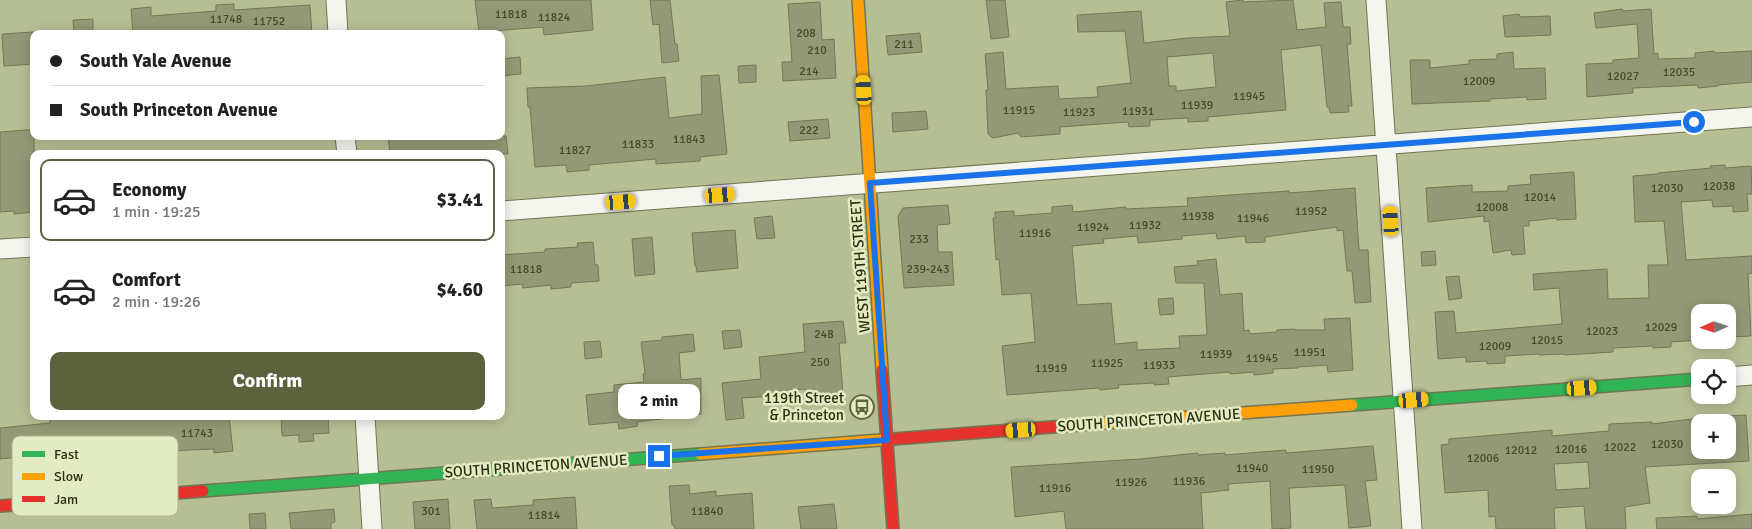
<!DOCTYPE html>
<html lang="en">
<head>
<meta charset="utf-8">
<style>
  body { margin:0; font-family:Signika,sans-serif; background:#f6f6f6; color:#222; height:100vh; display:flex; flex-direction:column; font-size:19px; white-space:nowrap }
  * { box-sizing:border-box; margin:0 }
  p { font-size:16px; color:#767676 }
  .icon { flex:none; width:28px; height:28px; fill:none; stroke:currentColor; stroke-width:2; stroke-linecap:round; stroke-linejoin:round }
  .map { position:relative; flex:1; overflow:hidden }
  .sheet { position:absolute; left:30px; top:150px; width:475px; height:270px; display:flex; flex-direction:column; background:#fff; border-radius:10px; box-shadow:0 2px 12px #0003 }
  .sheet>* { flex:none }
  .hud { position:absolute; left:30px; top:30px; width:475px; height:110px; border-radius:10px; box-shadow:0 2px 12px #0003; display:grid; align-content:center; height:110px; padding:0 20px; background:#fff }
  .needle { width:32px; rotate:267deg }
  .controls { position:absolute; left:1691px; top:304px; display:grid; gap:10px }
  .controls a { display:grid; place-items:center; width:45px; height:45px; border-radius:10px; background:#fff; box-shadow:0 2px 12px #0003; font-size:25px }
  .end { position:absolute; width:22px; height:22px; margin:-11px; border:6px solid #1a73e8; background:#fff; box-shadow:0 0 0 2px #fff }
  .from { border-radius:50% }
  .bubble { position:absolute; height:35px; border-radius:10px; background:#fff; box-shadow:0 2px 12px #0003; font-size:16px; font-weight:800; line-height:35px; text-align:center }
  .car { position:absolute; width:15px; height:30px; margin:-15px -8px; border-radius:6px; box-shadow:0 0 4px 1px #0007; background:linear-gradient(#f5c518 24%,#345 0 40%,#f5c518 0 76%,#345 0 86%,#f5c518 0) }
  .hud b { display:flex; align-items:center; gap:18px; height:48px; font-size:19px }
  .hud b+b { border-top:1px solid #e0e0e0 }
  .hud i { width:12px; height:12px; background:#222 }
  ul { padding:9px 0 0; list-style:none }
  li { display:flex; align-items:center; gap:15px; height:82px; margin:0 10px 8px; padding:0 10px; border:2px solid transparent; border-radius:10px }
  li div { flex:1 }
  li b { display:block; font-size:19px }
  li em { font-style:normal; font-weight:800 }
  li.selected { border-color:#5c623e }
  li>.icon { width:45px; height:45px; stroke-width:1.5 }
  .action { display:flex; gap:10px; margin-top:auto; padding:10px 20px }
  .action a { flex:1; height:58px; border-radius:10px; background:#5c623e; color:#fff; font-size:20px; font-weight:800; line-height:58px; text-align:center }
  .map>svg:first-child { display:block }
  .building { fill:#939976; stroke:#727854; fill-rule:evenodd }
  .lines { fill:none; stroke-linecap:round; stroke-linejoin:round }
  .street-casing { stroke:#717653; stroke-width:21 }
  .fast-casing { stroke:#717653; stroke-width:14 }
  .slow-casing { stroke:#717653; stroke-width:14 }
  .jam-casing { stroke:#717653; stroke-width:14 }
  .street { stroke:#f4f5ef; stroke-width:19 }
  .fast { stroke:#30b455; stroke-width:11 }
  .slow { stroke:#ff9f0a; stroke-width:11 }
  .jam { stroke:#e5322d; stroke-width:11 }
  .route { stroke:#1a73e8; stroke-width:6 }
  .labels { text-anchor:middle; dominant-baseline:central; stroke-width:5; stroke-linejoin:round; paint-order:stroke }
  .number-label { font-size:12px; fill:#454a2a }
  .street-label { font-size:15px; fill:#2b3010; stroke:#e3ebc5 }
  .poi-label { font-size:15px; fill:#2b3010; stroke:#e3ebc5; text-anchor:end }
  .key { fill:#e3ebc5; stroke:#acb38f; stroke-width:1 }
  .key-label { font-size:14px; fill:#2b3010 }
</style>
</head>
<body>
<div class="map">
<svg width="1752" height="529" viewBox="0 0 1752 529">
  <rect width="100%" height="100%" fill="#b6be94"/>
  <!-- building -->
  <path class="building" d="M475,0H591L593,30L544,35L543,27L479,32Z
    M650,0H670L675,44H677L679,61L662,63L659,24L653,25Z
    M986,0H1005L1009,37L991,39Z
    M1243,0V2L1293,0L1297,30L1326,27L1324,3L1341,2L1343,27H1350L1351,44H1347L1352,106H1348L1349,112L1330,113L1329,107H1327L1321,45L1281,50L1286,110L1208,117V121L1188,122V118L1150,120V126L1129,127L1128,122L1060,127V134L1021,137L1018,133L993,138L988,134L986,90H988L985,54L1003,52L1006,89L1058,86L1059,99L1098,97L1097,87L1131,83L1125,31L1078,32L1077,15L1141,11L1144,43L1188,38L1230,36L1226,2ZM1213,53L1216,87L1176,91V86H1169L1167,57Z
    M820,2L822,40L834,39L836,78L783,81L782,62H792L788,4Z
    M234,4V10L310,5L312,34H133L131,9L151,7V16L216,11V5Z
    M1622,9L1623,11L1651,9L1654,54L1658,53V59L1695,58V53L1714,51L1715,53L1752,51V82L1718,85V86L1698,88V85L1633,88V93L1587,97L1586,64L1613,63V60L1639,58L1637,24L1596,28L1594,13Z
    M1519,14L1520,17L1550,16L1551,35L1505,37L1503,16Z
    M93,19V34H74L73,20Z
    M34,32V64L4,66L2,34Z
    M920,33L922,52L888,55L886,36Z
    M1513,52L1514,69L1545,68L1546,99L1527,100V97L1490,99V101L1412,104L1410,60H1430V68L1469,64V60L1497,59V54Z
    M520,57L521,74L501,76V59Z
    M756,65V82L739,83L738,66Z
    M719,75L727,154L700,157V161L656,164V159L589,165V170L567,172L566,165L535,167L530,107H528L527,88L586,86L665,77L669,118L702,114L701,76Z
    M926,111L928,129L893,132L892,113Z
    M828,119L830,138L790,141L788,122Z
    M25,130H34V212L14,214V211L0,212V132Z
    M388,136H506L508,154H390Z
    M1725,165V168L1751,166L1752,194H1747L1748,211L1733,212V206L1713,207L1712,200L1681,202L1686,260L1752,256V273L1748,274L1751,336L1732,337L1731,312H1698L1700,340L1671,342V347L1653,348V346L1613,348V352L1564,355V354L1539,355V354L1505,356V363L1487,364V361L1466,362V357L1438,359L1435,312L1454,311L1456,333L1562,324L1559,288L1534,290L1533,274L1607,269L1608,299L1649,298L1648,265H1668L1664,221L1635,222L1633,176L1658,174V173L1711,168L1710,166Z
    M1574,172L1576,219L1557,220V218L1529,221V226H1523L1525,254L1512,255L1511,250L1493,253L1489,221L1484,222V216L1428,222L1426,188L1472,185V192L1508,191V186L1531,184L1530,175Z
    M1355,188L1359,250H1368L1371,302L1355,303L1352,271H1347L1343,230L1337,231V227L1265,237V242L1246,243L1245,236L1217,239L1216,233L1182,236V239L1138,243L1137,236L1103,239L1104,243L1072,246L1077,305L1111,303L1115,344L1137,342V350L1180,348L1179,336L1207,335L1204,283H1176L1174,267L1198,265L1197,261L1216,259L1220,295L1242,293L1244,331L1249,330L1250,334L1277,332V330L1295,329V330H1325L1324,319L1350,318L1353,370L1328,372L1327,365L1298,367V368L1273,369V373L1254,375V372L1230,374V372L1168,377L1169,384L1154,385V383L1118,385L1119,388L1100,390L1099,388L1007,395L1002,346L1035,342L1031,293L1002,295L999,259L996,260L993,218H995V212L1014,211V216L1052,213V207L1072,205L1073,212L1126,207V209L1188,206L1187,198L1289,191V193Z
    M948,205L950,224L937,225L938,252H952L954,285L904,288L898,216L903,208Z
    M772,216L775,238L757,239L754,218Z
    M735,230L738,268L697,272L696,266H695L692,233Z
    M652,237L655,274L635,276L632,239Z
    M593,242L595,265H598L599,281L571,283V287L551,289V285L523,288L522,284L501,286V255L545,252V249L578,247L577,243Z
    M1435,251L1436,265L1422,266L1421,252Z
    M1459,276L1462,298L1449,300L1446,277Z
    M1173,298L1174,314L1160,315L1158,299Z
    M843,321L846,343H839L843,394L806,398L805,389L776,391V396L742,398L744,418L726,420L722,383L761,379L759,357L805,352L803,324Z
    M740,330L742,347L724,349L722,331Z
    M693,334L695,351L679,353L681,380L701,378V414L637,422L638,426L619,429L618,422L589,425L586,395L614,392V385L644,382L643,374H645L641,342L662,340V337Z
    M600,341L602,357L585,359L584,342Z
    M1746,415L1749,461L1645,467L1650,503L1625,507L1626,529H1586L1584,506L1554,508L1555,529H1496L1495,516L1489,517L1488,490L1445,493L1441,445L1449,444V439L1552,430V436L1586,433L1609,431V424L1652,422V424L1700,418V450H1728V416ZM1588,462L1590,488L1556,490L1554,464Z
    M49,416H229L233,451L214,453V449L188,450L146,454V456L91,459V455L52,457V454L0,459V428L50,423Z
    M281,416H328L329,433L313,434L314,441L299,442V435L282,436Z
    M1373,446L1377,480L1365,481L1371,526L1349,528L1345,485L1289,488L1291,528L1272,529L1270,481L1228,484L1229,490L1201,493L1203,529H1066L1064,511L1015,517L1011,467L1140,459L1198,453V455L1225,453V455L1286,450V453Z
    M689,485L690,494L716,491V496L752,493L754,529H675L674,525H672L669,486Z
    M575,497L577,529H477L474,500L491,499L492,508L533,505V500Z
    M448,499L450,529H415L413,502Z
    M834,504L837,529H801L798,507Z
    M334,509L335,522L331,523V529H291L289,513Z
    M265,513L266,529H250L249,514Z
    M1752,514V529H1657L1656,518L1697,516V519Z"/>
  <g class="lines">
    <!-- street casing -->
    <g class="street-casing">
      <path id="street" d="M336,0L338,34
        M1376,0L1412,529
        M345,136L347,154
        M501,211L1752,117
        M0,249L34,247
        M1728,377L1752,375
        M365,416L372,529"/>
    </g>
    <!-- fast casing -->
    <g class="fast-casing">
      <path id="fast" d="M1352,405L1700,379
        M203,491L701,454"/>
    </g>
    <!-- slow casing -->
    <g class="slow-casing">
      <path id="slow" d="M858,0L882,370
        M1065,426L1352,405
        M701,454L893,439"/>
    </g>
    <!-- jam casing -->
    <g class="jam-casing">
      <path id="jam" d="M882,370L893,529
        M893,439L1065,426
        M0,506L203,491"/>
    </g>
    <!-- street -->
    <use href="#street" class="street"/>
    <!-- fast -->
    <use href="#fast" class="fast"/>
    <!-- slow -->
    <use href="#slow" class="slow"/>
    <!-- jam -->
    <use href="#jam" class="jam"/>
  </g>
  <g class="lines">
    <!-- route -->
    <path class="route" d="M659,456L887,440L870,183L1694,122"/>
  </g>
  <!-- icons -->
  <defs>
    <g id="bus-ring" transform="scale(1.25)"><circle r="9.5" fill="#e3ebc5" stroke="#5c623e" stroke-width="1.5"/><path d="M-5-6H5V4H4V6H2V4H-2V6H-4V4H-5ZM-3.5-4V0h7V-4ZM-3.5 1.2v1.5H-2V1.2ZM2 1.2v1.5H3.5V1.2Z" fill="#5c623e"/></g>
  </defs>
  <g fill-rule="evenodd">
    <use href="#bus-ring" x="862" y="407"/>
  </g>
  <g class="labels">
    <!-- number labels -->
    <g class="number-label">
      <text x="511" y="14">11818</text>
      <text x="554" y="17">11824</text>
      <text x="226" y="19">11748</text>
      <text x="269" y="21">11752</text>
      <text x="806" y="33">208</text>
      <text x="904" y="44">211</text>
      <text x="817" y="50">210</text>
      <text x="809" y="71">214</text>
      <text x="1679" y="72">12035</text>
      <text x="1623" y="76">12027</text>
      <text x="1479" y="81">12009</text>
      <text x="1249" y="96">11945</text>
      <text x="1197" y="105">11939</text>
      <text x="1019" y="110">11915</text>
      <text x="1138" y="111">11931</text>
      <text x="1079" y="112">11923</text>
      <text x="809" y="130">222</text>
      <text x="689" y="139">11843</text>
      <text x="638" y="144">11833</text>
      <text x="575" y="150">11827</text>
      <text x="1719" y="186">12038</text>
      <text x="1667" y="188">12030</text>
      <text x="1540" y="197">12014</text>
      <text x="1492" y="207">12008</text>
      <text x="1311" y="211">11952</text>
      <text x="1198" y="216">11938</text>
      <text x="1253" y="218">11946</text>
      <text x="1145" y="225">11932</text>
      <text x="1093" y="227">11924</text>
      <text x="1035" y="233">11916</text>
      <text x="919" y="239">233</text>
      <text x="526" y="269">11818</text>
      <text x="928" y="269">239-243</text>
      <text x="1661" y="327">12029</text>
      <text x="1602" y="331">12023</text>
      <text x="824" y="334">248</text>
      <text x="1547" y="340">12015</text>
      <text x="1495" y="346">12009</text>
      <text x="1310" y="352">11951</text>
      <text x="1216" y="354">11939</text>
      <text x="1262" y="358">11945</text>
      <text x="820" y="362">250</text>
      <text x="1107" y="363">11925</text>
      <text x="1159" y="365">11933</text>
      <text x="1051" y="368">11919</text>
      <text x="197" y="433">11743</text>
      <text x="1667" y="444">12030</text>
      <text x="1620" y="447">12022</text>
      <text x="1571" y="449">12016</text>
      <text x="1521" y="450">12012</text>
      <text x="1483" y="458">12006</text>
      <text x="1252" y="468">11940</text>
      <text x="1318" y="469">11950</text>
      <text x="1189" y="481">11936</text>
      <text x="1131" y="482">11926</text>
      <text x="1055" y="488">11916</text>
      <text x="431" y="511">301</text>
      <text x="707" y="511">11840</text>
      <text x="544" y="515">11814</text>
    </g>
    <!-- street labels -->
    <g class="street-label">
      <text transform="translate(860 266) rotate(-94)">WEST 119TH STREET</text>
      <text transform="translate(1149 420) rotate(-4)">SOUTH PRINCETON AVENUE</text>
      <text transform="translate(536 466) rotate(-4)">SOUTH PRINCETON AVENUE</text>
    </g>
    <!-- poi labels -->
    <g class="poi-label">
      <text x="844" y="398">119th Street<tspan x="844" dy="17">&amp; Princeton</tspan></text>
    </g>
  </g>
  <!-- legend -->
  <rect x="12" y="436" width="166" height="80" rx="8" class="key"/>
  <rect x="22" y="451" width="23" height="6" fill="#30b455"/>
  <rect x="22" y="473" width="23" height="7" fill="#ff9f0a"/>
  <rect x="22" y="496" width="23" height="6" fill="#e5322d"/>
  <g class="key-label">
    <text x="54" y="459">Fast</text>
    <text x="54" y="481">Slow</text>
    <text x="54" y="504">Jam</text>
  </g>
</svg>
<div class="controls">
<a><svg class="needle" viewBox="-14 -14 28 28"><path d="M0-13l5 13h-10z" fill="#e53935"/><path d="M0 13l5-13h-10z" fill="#767676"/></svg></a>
<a><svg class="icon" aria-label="locate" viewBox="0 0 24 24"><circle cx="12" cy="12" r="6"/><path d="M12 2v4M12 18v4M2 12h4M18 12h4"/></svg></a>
<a>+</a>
<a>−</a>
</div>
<i class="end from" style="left:1694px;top:122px"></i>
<i class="end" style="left:659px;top:456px"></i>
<div class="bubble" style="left:618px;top:384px;width:82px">2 min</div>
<i class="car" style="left:864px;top:90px;rotate:356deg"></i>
<i class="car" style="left:720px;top:195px;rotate:86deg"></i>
<i class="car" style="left:621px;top:202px;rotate:86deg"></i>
<i class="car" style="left:1391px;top:221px;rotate:356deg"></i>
<i class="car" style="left:1582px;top:388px;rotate:86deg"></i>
<i class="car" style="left:1414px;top:400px;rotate:85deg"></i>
<i class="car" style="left:1021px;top:430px;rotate:266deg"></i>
<div class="hud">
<b><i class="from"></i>South Yale Avenue</b>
<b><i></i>South Princeton Avenue</b>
</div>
<section class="sheet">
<ul>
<li class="selected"><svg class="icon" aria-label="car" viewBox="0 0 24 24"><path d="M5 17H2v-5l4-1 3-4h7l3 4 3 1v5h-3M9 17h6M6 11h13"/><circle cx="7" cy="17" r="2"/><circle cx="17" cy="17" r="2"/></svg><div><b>Economy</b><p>1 min · 19:25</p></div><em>$3.41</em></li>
<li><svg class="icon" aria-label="car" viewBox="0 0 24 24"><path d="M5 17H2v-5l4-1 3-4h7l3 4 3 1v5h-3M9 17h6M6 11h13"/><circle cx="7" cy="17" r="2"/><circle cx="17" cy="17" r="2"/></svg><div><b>Comfort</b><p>2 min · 19:26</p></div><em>$4.60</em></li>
</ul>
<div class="action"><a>Confirm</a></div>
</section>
</div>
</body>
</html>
